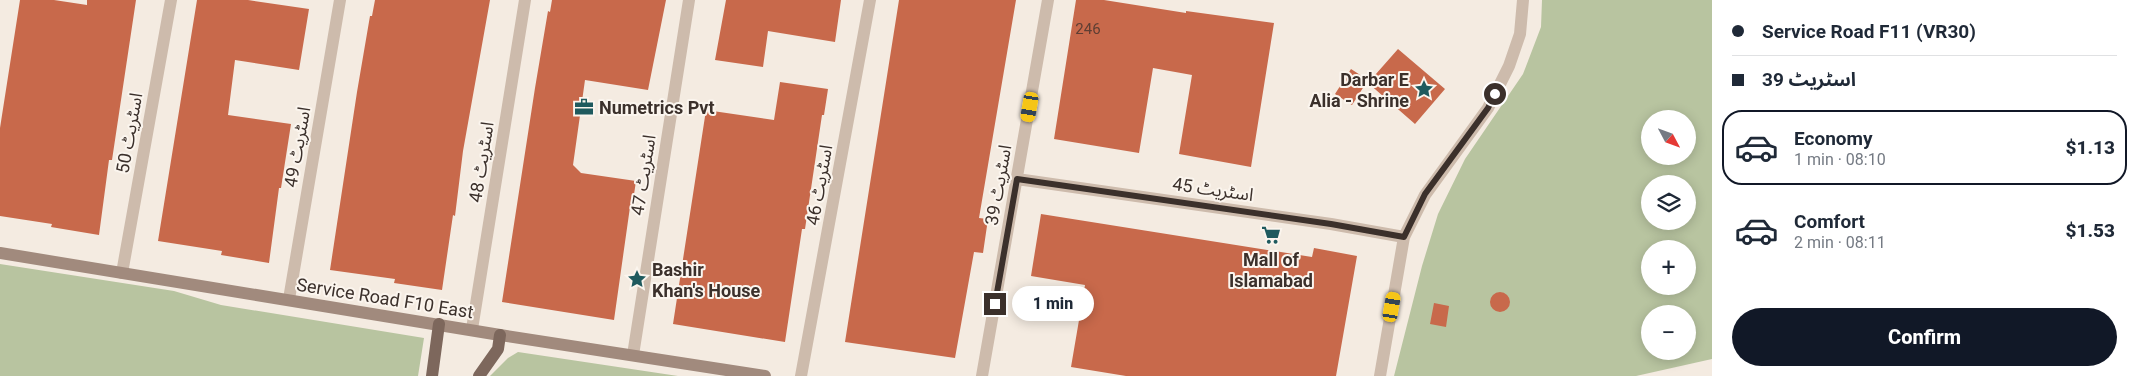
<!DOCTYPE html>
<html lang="en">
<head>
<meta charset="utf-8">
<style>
  body { margin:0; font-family:Roboto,"Noto Sans Arabic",sans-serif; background:#f6f6f7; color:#1f2937; height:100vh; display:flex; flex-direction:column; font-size:19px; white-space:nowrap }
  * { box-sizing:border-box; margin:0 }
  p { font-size:16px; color:#747a83 }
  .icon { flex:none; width:28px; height:28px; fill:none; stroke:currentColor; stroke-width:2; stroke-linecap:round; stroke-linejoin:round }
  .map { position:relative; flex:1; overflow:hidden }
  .details { display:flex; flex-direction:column; background:#fff; width:425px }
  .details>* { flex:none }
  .hud { display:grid; align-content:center; height:110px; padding:0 20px; background:#fff }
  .needle { width:32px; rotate:131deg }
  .buttons { position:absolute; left:1641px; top:110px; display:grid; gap:10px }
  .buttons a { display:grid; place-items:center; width:55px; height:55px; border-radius:50%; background:#fff; box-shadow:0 2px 12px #0003; font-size:25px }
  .end { position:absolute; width:22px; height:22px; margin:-11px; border:6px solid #3b302b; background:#fff; box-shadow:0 0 0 2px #fff }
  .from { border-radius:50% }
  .bubble { position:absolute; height:35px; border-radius:18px; background:#fff; box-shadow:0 2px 12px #0003; font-size:16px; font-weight:800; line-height:35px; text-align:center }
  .car { position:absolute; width:15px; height:30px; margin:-15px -8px; border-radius:6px; box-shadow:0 0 4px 1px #0007; background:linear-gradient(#f5c518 24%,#345 0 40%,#f5c518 0 76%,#345 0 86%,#f5c518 0) }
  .hud b { display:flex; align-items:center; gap:18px; height:48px; font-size:19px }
  .hud b+b { border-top:1px solid #e0e1e3 }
  .hud i { width:12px; height:12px; background:#1f2937 }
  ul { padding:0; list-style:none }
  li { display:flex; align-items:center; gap:15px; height:75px; margin:0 10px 8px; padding:0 10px; border:2px solid transparent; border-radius:20px }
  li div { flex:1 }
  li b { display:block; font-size:19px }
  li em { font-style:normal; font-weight:800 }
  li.active { border-color:#111827 }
  li>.icon { width:45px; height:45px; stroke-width:1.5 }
  .primary-button { display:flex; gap:10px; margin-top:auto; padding:10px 20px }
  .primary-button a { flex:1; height:58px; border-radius:30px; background:#111827; color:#fff; font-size:20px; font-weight:800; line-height:58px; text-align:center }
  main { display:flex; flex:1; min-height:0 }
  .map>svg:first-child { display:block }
  .green { fill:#b8c4a0; fill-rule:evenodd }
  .building { fill:#c8694b }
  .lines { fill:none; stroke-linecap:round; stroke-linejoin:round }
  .street { stroke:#cdbbac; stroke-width:12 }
  .secondary { stroke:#a18a7d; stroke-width:12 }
  .primary { stroke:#7d675c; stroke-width:12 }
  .route { stroke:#3b302b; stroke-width:6 }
  .labels { text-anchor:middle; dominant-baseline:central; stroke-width:4; stroke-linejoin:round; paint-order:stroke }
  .number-label { font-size:15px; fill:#5e3e33 }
  .poi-label { font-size:18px; font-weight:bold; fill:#3b302b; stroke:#fbf5ee; text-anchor:start }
  .street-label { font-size:18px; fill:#3b302b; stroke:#fbf5ee }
</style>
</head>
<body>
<main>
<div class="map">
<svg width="1712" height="376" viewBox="0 0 1712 376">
  <rect width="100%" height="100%" fill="#f4ebe1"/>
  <!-- green -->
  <path class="green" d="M1542,0H1712V359L1636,376H1394L1422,266L1438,214L1465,159L1523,74L1541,27ZM1650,119H1688V156H1650ZM1650,184H1688V221H1650ZM1650,249H1688V286H1650ZM1650,314H1688V351H1650Z
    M0,264L174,291L221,305L424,338L418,376H0Z
    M518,352L678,376H490L508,358Z"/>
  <!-- building -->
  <path class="building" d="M20,0H54L87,5V0H136L112,160H109L99,235L51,227L52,224L0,216V128Z
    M197,0H248L309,9L299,70L235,60L228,115L291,124L281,188H279L269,263L221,255L222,251L158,241Z
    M375,0H490L463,151L455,216L453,215L442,290L394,283L395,279L330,270L357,92L370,16H372Z
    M552,0H666L648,90L585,80L573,165L581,173L636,181L632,208L630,207L614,320L502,302L535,88L548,11L550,12Z
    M726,0H841L835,42L768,31L763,67L715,60Z
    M899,0H1016L979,218L988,219L983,253L974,252L955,358L845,342Z
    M1076,0H1104L1186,13V11L1274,23L1251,167L1179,154L1192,75L1153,68L1139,153L1054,139Z
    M1398,49L1445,89L1415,124L1368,83Z
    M1351,69L1368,80L1352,105L1335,94Z
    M780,82L828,89L824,115H822L805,229H802L785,342L673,324L706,110L774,120Z
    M1041,214L1312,257L1314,248L1357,256L1336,376H1126L1071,367L1085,285L1031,276Z
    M1490 302a10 10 0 1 1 20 0a10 10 0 1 1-20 0Z
    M1434,303L1449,306L1446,327L1430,324Z"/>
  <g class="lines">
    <!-- street -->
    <path class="street" d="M1017,179L1331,224L1404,237
      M122,273L171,0
      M289,299L340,0
      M472,329L525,0
      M633,355L689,0
      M801,376L870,0
      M982,376L1048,0
      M1380,376L1404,237L1425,195L1488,108L1509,66L1520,34L1523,0"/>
    <!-- secondary -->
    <path class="secondary" d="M0,253L500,335L765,376"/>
    <!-- primary -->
    <path class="primary" d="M432,376L439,324
      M479,376L498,349L500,335"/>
  </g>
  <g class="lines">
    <!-- route -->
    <path class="route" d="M995,304L1017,179L1331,224L1404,237L1425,194L1488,108L1495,94"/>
  </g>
  <!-- icons -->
  <defs>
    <g id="sight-bare" transform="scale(1.5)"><path d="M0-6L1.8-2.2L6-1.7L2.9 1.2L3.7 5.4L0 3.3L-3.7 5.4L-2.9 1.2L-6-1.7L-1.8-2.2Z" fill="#1f5a5e" stroke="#fbf5ee" stroke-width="2.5" paint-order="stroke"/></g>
    <g id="office-bare" transform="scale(1.5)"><path d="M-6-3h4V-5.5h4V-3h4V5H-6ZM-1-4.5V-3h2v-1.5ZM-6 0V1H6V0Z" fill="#1f5a5e" stroke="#fbf5ee" stroke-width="2.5" paint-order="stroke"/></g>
    <g id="supermarket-bare" transform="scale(1.5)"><path d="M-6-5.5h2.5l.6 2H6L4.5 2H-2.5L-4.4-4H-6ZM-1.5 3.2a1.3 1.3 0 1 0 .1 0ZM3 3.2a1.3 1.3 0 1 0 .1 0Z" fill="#1f5a5e" stroke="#fbf5ee" stroke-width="2.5" paint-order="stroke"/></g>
  </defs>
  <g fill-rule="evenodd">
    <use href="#sight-bare" x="1424" y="89"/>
    <use href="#office-bare" x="584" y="107"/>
    <use href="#supermarket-bare" x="1271" y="235"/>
    <use href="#sight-bare" x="637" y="279"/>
  </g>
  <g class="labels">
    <!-- number labels -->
    <g class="number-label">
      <text x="1088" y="29">246</text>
    </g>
    <!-- poi labels -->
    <g class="poi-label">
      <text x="1409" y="79" text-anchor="end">Darbar E<tspan x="1409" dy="21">Alia - Shrine</tspan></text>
      <text x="599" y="107">Numetrics Pvt</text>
      <text x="1271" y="259" text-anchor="middle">Mall of<tspan x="1271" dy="21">Islamabad</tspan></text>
      <text x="652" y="269">Bashir<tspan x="652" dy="21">Khan's House</tspan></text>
    </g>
    <!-- street labels -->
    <g class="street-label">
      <text transform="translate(129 133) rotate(-80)">اسٹریٹ 50</text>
      <text transform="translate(297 147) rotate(-80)">اسٹریٹ 49</text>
      <text transform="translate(481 162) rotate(-81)">اسٹریٹ 48</text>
      <text transform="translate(643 175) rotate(-81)">اسٹریٹ 47</text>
      <text transform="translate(819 185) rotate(-80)">اسٹریٹ 46</text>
      <text transform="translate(998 185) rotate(-80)">اسٹریٹ 39</text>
      <text transform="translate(1213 189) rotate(8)">اسٹریٹ 45</text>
      <text transform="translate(385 298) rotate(9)">Service Road F10 East</text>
    </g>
  </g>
</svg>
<div class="buttons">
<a><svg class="needle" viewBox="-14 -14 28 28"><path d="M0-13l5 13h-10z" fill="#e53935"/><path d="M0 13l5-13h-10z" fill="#747a83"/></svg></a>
<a><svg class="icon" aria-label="layers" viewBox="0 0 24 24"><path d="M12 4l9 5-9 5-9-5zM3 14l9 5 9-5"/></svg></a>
<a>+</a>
<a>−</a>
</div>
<i class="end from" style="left:1495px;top:94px"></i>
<i class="end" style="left:995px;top:304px"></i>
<div class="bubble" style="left:1012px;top:286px;width:82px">1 min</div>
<i class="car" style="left:1030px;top:107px;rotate:190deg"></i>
<i class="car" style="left:1392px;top:307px;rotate:10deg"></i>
</div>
<section class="details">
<div class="hud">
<b><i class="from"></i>Service Road F11 (VR30)</b>
<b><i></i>اسٹریٹ 39</b>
</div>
<ul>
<li class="active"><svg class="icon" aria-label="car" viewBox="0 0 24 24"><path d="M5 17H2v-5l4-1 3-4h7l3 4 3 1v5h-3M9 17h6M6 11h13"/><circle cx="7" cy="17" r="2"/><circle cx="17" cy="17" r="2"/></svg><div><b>Economy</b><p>1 min · 08:10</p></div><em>$1.13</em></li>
<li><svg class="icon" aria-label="car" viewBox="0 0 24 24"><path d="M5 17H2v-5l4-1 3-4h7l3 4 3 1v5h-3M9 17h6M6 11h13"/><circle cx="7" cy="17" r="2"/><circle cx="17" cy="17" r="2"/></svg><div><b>Comfort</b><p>2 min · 08:11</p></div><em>$1.53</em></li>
</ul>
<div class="primary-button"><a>Confirm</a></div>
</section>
</main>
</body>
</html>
